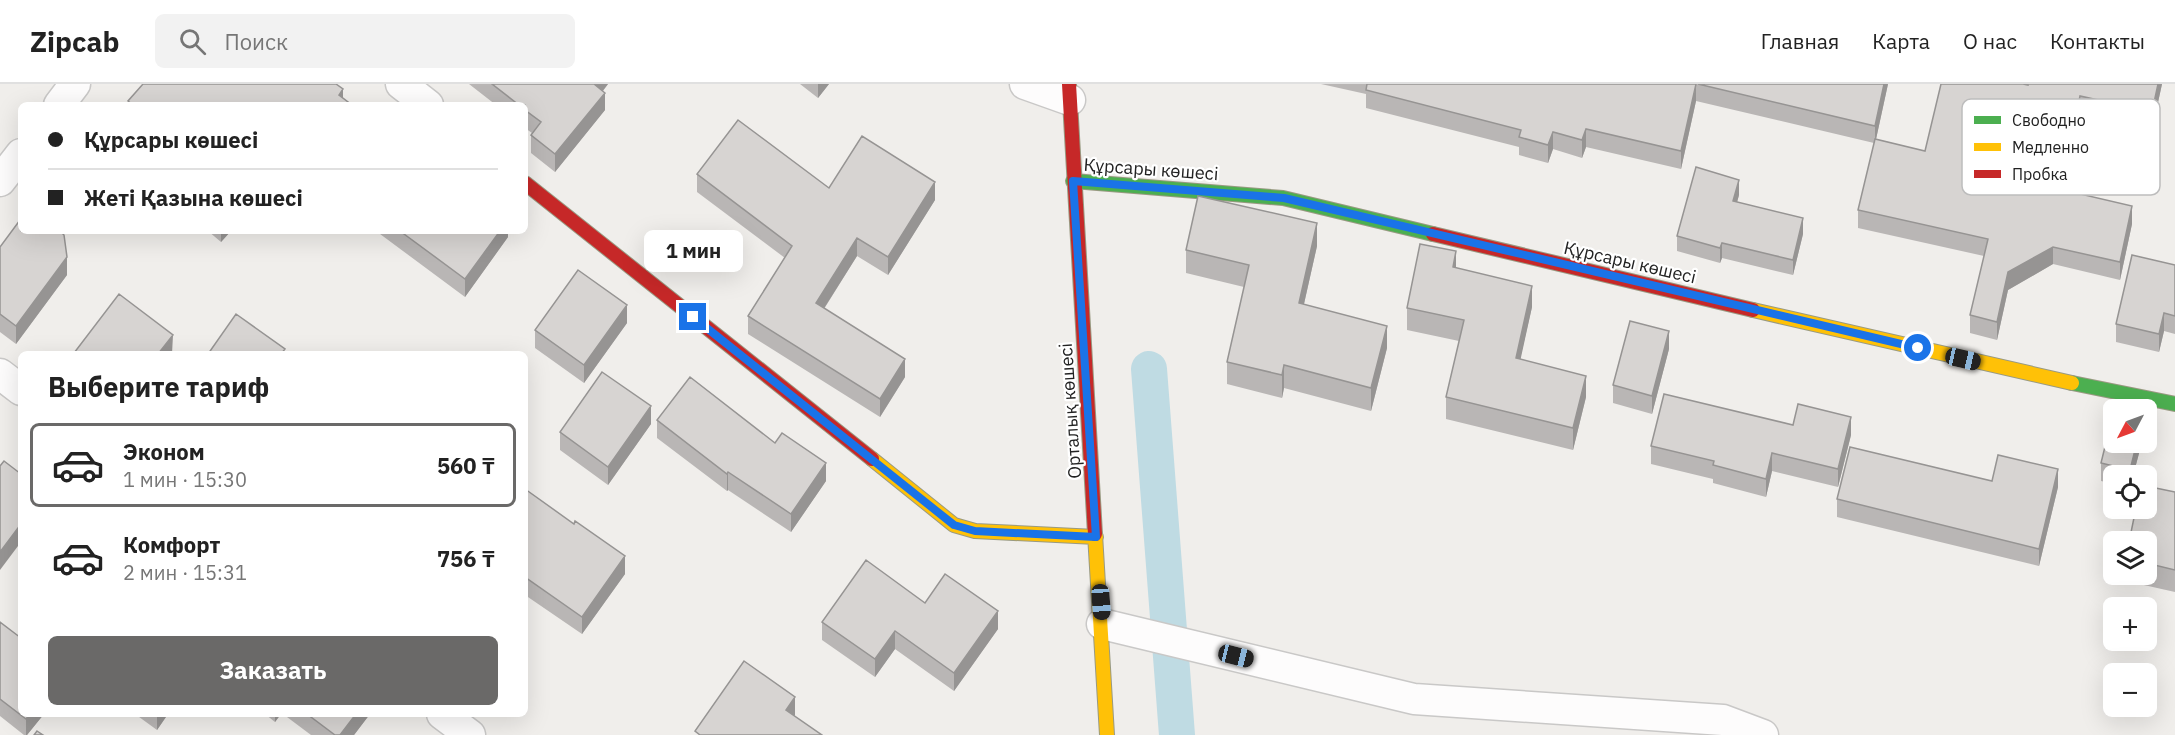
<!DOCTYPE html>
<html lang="ru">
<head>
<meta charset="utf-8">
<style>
  body { margin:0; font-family:"IBM Plex Sans",sans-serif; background:#f2f2f2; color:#222; height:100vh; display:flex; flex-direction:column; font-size:22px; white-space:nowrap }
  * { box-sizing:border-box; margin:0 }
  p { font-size:20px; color:#767676 }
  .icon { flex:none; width:33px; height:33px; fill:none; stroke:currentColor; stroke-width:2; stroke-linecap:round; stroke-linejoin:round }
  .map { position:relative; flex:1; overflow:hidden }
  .panel { position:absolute; left:18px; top:267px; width:510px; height:366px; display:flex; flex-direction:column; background:#fff; border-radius:9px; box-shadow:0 6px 24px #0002 }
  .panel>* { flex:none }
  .top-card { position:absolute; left:18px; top:18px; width:510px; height:132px; border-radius:9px; box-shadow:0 6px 24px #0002; display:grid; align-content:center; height:132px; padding:0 30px; background:#fff }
  .needle { width:39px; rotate:229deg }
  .buttons { position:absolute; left:2103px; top:315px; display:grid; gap:12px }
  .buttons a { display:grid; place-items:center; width:54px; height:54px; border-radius:9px; background:#fff; box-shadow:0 6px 24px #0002; font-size:30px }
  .end { position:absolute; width:27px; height:27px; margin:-14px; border:8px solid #1a73e8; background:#fff; box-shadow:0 0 0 3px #fff }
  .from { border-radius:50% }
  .bubble { position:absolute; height:42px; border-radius:9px; background:#fff; box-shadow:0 6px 24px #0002; font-size:20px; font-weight:800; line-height:42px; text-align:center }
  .car { position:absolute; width:18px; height:36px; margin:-18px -9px; border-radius:8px; box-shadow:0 0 4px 2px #0007; background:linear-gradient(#222 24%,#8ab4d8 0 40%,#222 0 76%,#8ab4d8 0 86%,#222 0) }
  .top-card b { display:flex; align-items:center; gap:21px; height:57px; font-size:22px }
  .top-card b+b { border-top:2px solid #e0e0e0 }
  .top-card i { width:15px; height:15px; background:#222 }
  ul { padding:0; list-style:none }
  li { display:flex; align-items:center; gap:18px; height:84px; margin:0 12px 9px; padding:0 18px; border:3px solid transparent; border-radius:9px }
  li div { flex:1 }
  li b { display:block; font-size:22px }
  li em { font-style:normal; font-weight:800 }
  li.on { border-color:#6a6968 }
  li>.icon { width:54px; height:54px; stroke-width:1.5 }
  h2 { padding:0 30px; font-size:27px; line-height:72px }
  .button { display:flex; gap:12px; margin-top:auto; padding:12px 30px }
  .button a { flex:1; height:69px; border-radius:9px; background:#6a6968; color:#fff; font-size:24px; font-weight:800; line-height:69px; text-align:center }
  header { display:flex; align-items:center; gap:36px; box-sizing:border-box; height:84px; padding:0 30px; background:#fff; border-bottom:2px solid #e0e0e0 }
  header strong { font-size:28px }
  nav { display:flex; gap:33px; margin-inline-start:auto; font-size:21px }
  .search { width:420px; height:54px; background:#f2f2f2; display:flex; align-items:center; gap:15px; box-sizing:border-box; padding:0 21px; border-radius:9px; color:#767676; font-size:22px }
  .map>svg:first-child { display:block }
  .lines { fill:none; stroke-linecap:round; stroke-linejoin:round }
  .canal { stroke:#bfdbe3; stroke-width:36 }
  .street-casing { stroke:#c9c8c7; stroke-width:33 }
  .fast-casing { stroke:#999a82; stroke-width:16 }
  .slow-casing { stroke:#999a82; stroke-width:16 }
  .jam-casing { stroke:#999a82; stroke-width:16 }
  .street { stroke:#fdfcfc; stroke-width:30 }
  .fast { stroke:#4caf50; stroke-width:14 }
  .slow { stroke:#ffc107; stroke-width:14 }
  .jam { stroke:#c62828; stroke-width:14 }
  .wall { fill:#b9b6b5 }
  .shaded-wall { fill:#969493 }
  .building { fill:#d7d4d2; stroke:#969493; stroke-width:1.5 }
  .route { stroke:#1a73e8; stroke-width:8 }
  .labels { text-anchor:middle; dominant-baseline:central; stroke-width:4.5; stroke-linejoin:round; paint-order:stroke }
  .street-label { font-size:18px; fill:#222; stroke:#fff }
  .key { fill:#fff; stroke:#bdbdbd; stroke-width:1.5 }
  .key-label { font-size:16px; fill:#222 }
</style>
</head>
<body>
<header>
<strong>Zipcab</strong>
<div class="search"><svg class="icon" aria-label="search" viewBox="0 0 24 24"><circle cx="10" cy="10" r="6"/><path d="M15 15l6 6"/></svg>Поиск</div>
<nav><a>Главная</a><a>Карта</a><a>О нас</a><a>Контакты</a></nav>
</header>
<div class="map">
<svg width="2175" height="651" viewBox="0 0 2175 651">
  <rect width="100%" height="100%" fill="#f0eeeb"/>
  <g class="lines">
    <!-- canal -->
    <path class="canal" d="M1149,285L1177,651"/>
    <!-- street casing -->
    <g class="street-casing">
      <path id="street" d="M401,0L428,21
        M1025,0L1070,16
        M59,21L75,0
        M0,97L21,70
        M0,290L21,306
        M1102,540L1414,615L1723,636L1763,651
        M442,630L470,651"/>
    </g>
    <!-- fast casing -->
    <g class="fast-casing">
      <path id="fast" d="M1073,97L1283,114L1433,150
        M2072,299L2175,320"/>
    </g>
    <!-- slow casing -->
    <g class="slow-casing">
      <path id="slow" d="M1753,226L2072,299
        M872,375L954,441L975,447L1096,453
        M1095,450L1107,651"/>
    </g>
    <!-- jam casing -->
    <g class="jam-casing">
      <path id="jam" d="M1069,0L1095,450
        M525,99L872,375
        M1433,150L1753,226"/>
    </g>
    <!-- street -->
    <use href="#street" class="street"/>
    <!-- fast -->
    <use href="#fast" class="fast"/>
    <!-- slow -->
    <use href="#slow" class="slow"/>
    <!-- jam -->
    <use href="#jam" class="jam"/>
  </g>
  <!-- wall -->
  <path class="wall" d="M469,0H608L603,7L605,26L555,88L531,69V51L532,49L525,44V21H496Z
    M800,0H829L818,14Z
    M1321,0H1888L1876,55L1925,67L2028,1V0H2162L2152,46L2080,30L2074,59L2013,45L2004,82L2066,107L2132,140L2120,196L2053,180L2008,206L1997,256L1970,249V231L1984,172L1858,144V126L1874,59L1696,17L1681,85L1586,63L1582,74L1553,65L1548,79L1519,71V63L1366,24V10Z
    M697,90L935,116L888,191L857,172L824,225L905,293L880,333L748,250V232L785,174L697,108Z
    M1739,111L1737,118L1803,150L1793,191L1722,174L1720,179L1677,167V152Z
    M208,147H231L221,158Z
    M376,147H508V153L465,213Z
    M1317,162L1304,220L1387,264L1371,327L1284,304L1282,314L1227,300V278L1244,203L1186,189V166Z
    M0,163L67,191L16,260L0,248Z
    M2175,181V250L2164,247L2159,268L2116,258V240Z
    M1456,184L1532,223L1520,275L1586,313L1573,366L1446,335V313L1459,257L1407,246V224Z
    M627,239L584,299L535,264V246Z
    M1669,265L1652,330L1613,319V301Z
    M657,336L826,397L791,448L728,406L727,407L657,354Z
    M651,340L608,401L560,366V348Z
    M1793,341L1851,351L1838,403L1772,387L1766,413L1713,399V395L1651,380V362Z
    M2114,358H2142L2133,392H2114V400L2101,397V379Z
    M1992,397L2058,403L2039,482L1837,433V415Z
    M525,405L625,490L582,550L525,511Z
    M2175,408V508L2126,497V490H2146V458Z
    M925,519L998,545L954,607L895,565L875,593L822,556V538Z
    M0,538L44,630L27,651H24L0,632Z
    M135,630H168L157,646Z
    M265,630H281L275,638Z
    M283,630H370L354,651H311Z"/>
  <!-- shaded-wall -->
  <path class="shaded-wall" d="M594,0H608L594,18Z
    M818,0H829L818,14Z
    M1696,0V17L1681,85V67Z
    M1884,0H1888L1875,60V42Z
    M2158,0H2162L2152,46V28Z
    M343,5V21L339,11Z
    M605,9V26L555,88V70Z
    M2080,12V30L2074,59V41Z
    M2013,27V45L2000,99V81Z
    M1586,45V63L1582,74V56Z
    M1553,48V65L1548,79V61Z
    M1739,96V111L1733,133V117Z
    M935,98V116L888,191V173Z
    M2132,122V140L2120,196V178Z
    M1803,134V150L1793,191V176Z
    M1317,139V162L1299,242V219Z
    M221,147H231L221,158Z
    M500,147H508V153L465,213V195Z
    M857,154V172L816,237V219Z
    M1722,159V174L1720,179V164Z
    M2053,163V180L2008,206L1997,256V238L2008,188Z
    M1456,167V189L1453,183Z
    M67,173V191L16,260V242Z
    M1532,202V223L1516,296V274Z
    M627,221V239L584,299V281Z
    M2164,229V247L2159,268V250Z
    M1387,242V264L1371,327V304Z
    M1669,247V265L1652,330V312Z
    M173,251L172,270H158Z
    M905,275V293L880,333V315Z
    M1284,281V304L1282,314V291Z
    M1586,292V313L1573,366V344Z
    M651,322V340L608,401V383Z
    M1851,333V351L1838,403V385Z
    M2137,358H2142L2133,392H2130V386Z
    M1772,369V387L1766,413V395Z
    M826,379V397L791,448V430Z
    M2058,385V403L2039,482V465Z
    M728,388V406L727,407V390Z
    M21,440V458L0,486V468Z
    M625,472V490L582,550V533Z
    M998,527V545L954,607V589Z
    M895,547V565L875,593V575Z
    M795,613V631L786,644V626Z
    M30,630H44L27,651H26V635Z
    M157,630H168L157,646Z
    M275,630H281L275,638Z
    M356,630H370L354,651H340Z"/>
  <!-- building -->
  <path class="building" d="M143,0H336L343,5L339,11L352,21H133L128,17Z
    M492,0H594L605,9L555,70L531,51L541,38L525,26V21H519Z
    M1367,0H1696L1681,67L1586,45L1582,56L1553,48L1548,61L1519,53L1521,46L1366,6Z
    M1698,0H1884L1875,42Z
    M1941,0H2023L2028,1V0H2158L2152,28L2080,12L2074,41L2013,27L2000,81L2066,97L2063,106L2132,122L2120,178L2053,163L2008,188L1997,238L1970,231L1988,155L1858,126L1875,55L1925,67Z
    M738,36L829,104L862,52L935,98L888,173L857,154L816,219L905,275L880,315L748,232L792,162L697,90Z
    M1696,83L1739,96L1733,117L1803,134L1793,176L1722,159L1720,164L1677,152Z
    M1198,112L1317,139L1299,219L1387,242L1371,304L1284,281L1282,291L1227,278L1249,181L1186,166Z
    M20,136H21V147H60L64,151L67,173L16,242L0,230V163Z
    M400,147H500L465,195Z
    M1420,160L1456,167L1453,183L1532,202L1516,274L1586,292L1573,344L1446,313L1464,236L1407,224Z
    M2132,171L2175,181V232L2164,229L2159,250L2116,240Z
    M578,186L627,221L584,281L535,246Z
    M119,210L173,251L158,270H74V269Z
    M236,230L285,265L281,270H208Z
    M1630,237L1669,247L1652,312L1613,301Z
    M602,288L651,322L608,383L560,348Z
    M690,293L775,359L782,349L826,379L791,430L728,388L727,390L657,336Z
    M1664,310L1793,341L1798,320L1851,333L1838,385L1772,369L1766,395L1713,381L1714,377L1651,362Z
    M2114,326V358H2137L2130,386L2101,379Z
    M1850,363L1992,397L1998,371L2058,385L2039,465L1837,415Z
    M4,377L21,390V440L0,468V382Z
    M2146,402L2175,408V486L2146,479V458H2129L2136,424H2146Z
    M525,405L574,440L575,437L625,472L582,533L525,493Z
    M866,476L925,519L945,490L998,527L954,589L895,547L875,575L822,538Z
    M0,538L21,554V630H30L26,635L0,615Z
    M744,577L795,613L786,626L822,651H700L695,647Z
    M307,630H356L340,651H335Z
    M37,647L43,651H34Z"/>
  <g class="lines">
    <!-- route -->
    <path class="route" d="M693,233L954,441L975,447L1096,453L1073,97L1284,114L1918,264"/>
  </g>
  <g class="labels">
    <!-- street labels -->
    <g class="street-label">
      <text transform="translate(1151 85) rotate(4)">Құрсары көшесі</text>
      <text transform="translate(1630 178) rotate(13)">Құрсары көшесі</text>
      <text transform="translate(1070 327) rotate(-94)">Орталық көшесі</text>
    </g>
  </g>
  <!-- legend -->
  <rect x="1962" y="15" width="198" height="96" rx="9" class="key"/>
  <rect x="1974" y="32" width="27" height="8" fill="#4caf50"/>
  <rect x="1974" y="59" width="27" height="8" fill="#ffc107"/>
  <rect x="1974" y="86" width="27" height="8" fill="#c62828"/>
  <g class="key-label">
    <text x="2012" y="42">Свободно</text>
    <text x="2012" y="69">Медленно</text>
    <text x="2012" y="96">Пробка</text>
  </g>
</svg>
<div class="buttons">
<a><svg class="needle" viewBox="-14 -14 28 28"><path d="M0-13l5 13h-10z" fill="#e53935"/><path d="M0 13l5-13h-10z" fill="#767676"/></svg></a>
<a><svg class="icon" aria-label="locate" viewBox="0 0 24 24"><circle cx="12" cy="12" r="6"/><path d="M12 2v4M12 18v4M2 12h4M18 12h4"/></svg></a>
<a><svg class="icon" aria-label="layers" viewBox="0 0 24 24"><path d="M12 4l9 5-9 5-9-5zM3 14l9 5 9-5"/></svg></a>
<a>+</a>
<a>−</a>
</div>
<i class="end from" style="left:1918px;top:264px"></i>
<i class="end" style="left:693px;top:233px"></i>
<div class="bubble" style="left:644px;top:146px;width:99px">1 мин</div>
<i class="car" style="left:1963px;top:275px;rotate:103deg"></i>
<i class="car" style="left:1101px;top:518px;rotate:176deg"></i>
<i class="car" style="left:1236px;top:572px;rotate:104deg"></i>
<div class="top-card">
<b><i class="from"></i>Құрсары көшесі</b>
<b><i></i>Жеті Қазына көшесі</b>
</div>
<section class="panel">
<h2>Выберите тариф</h2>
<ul>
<li class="on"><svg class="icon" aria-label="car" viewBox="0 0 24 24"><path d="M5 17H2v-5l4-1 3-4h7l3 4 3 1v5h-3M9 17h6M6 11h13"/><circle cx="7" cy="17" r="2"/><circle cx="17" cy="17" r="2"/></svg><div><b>Эконом</b><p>1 мин · 15:30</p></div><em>560 ₸</em></li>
<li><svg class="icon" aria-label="car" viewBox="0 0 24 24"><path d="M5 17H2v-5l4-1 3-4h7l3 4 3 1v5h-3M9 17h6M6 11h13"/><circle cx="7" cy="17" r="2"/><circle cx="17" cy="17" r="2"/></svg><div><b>Комфорт</b><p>2 мин · 15:31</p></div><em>756 ₸</em></li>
</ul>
<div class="button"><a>Заказать</a></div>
</section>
</div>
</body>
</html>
